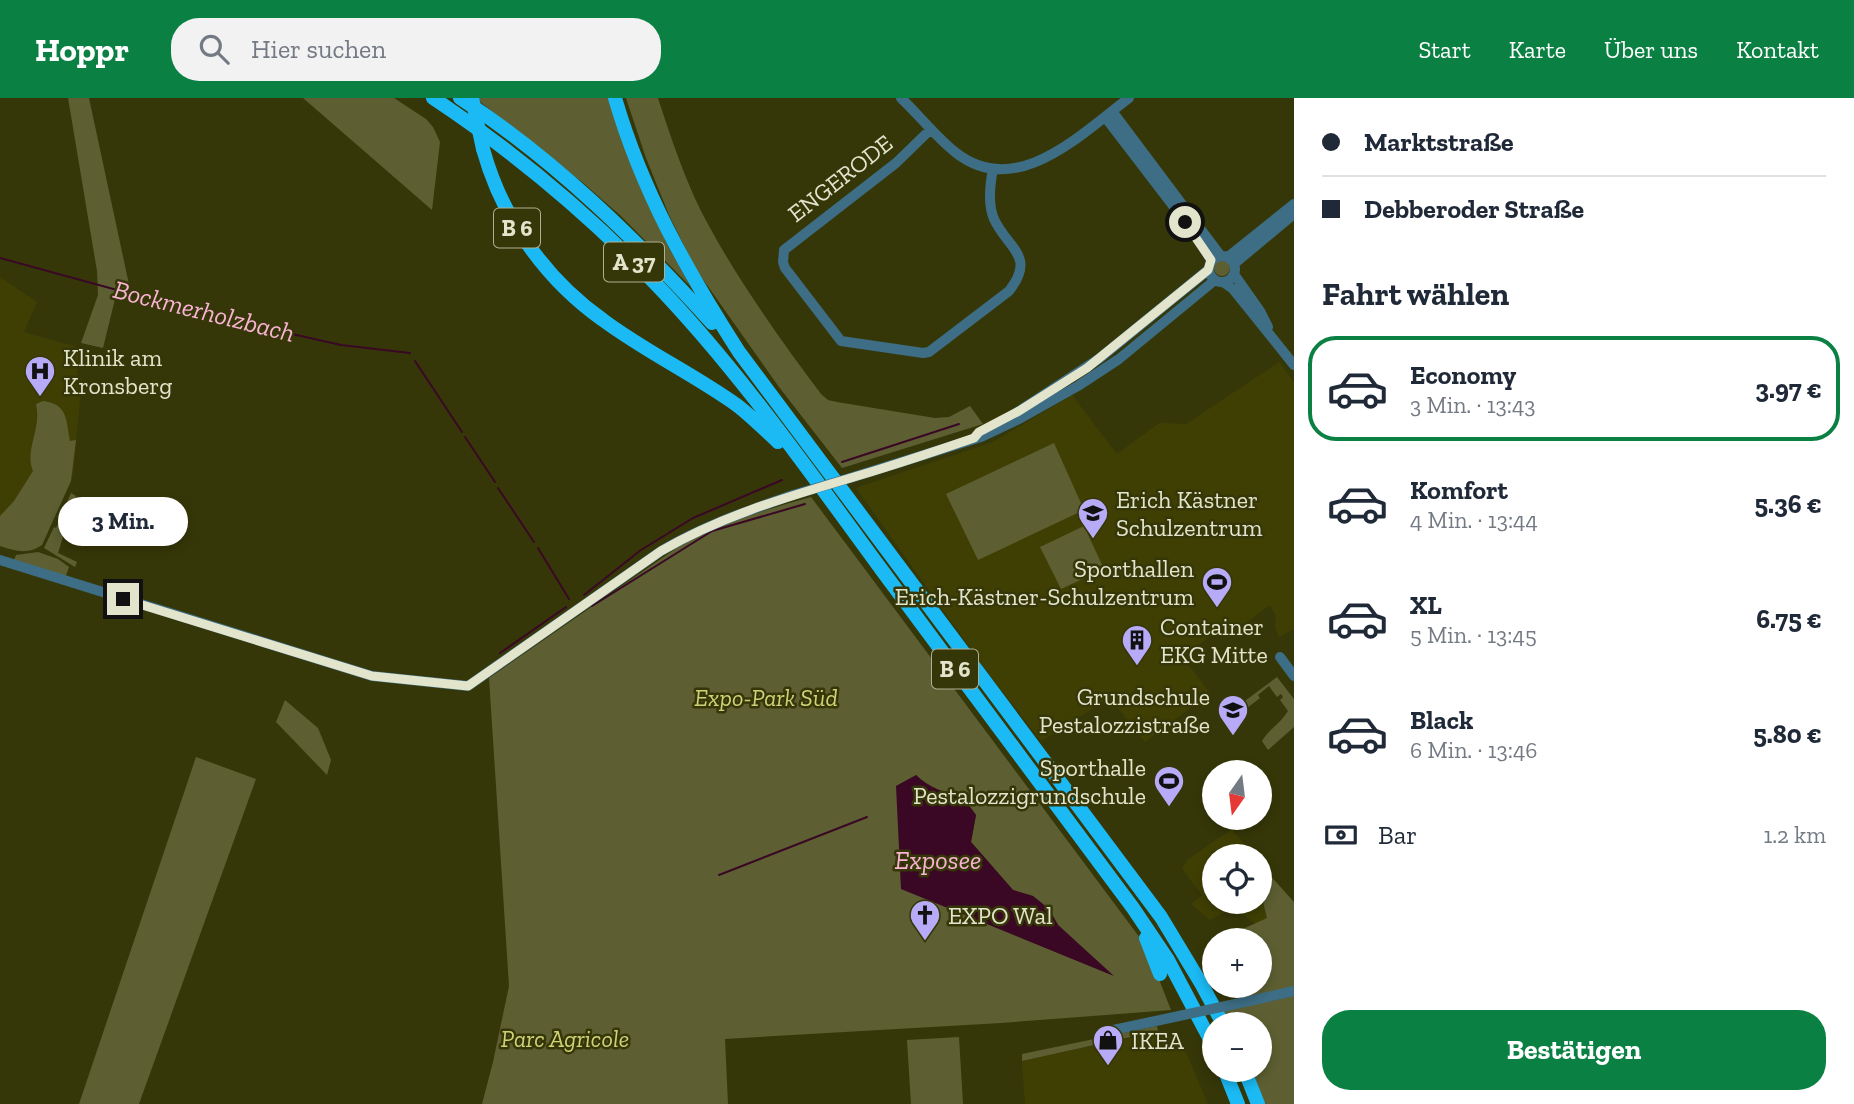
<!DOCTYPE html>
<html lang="de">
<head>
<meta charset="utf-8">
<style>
  body { margin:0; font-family:"Zilla Slab",serif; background:#f2f2f3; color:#1f2937; height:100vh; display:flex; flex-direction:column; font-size:26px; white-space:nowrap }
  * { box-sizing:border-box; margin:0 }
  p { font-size:23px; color:#747a83 }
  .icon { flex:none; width:38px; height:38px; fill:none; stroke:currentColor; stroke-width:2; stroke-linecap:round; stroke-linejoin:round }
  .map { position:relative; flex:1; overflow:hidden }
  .panel { display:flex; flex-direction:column; background:#fff; width:560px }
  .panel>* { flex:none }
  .hud { display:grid; align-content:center; height:154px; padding:0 28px; background:#fff }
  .needle { width:46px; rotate:194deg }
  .tools { position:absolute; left:1202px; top:662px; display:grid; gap:14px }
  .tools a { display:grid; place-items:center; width:70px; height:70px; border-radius:50%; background:#fff; box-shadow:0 4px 10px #0003; font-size:35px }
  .end { position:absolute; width:32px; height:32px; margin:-16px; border:9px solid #e2e4cc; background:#111; box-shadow:0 0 0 4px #111 }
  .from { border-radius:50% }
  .bubble { position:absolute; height:49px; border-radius:24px; background:#fff; box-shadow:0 4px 10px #0003; font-size:23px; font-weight:800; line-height:49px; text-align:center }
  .hud b { display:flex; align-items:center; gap:24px; height:66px; font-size:26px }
  .hud b+b { border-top:2px solid #e0e1e3 }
  .hud i { width:18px; height:18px; background:#1f2937 }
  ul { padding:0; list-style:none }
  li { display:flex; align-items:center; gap:21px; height:105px; margin:0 14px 10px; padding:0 14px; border:4px solid transparent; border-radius:28px }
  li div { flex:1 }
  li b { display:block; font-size:26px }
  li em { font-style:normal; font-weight:800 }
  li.selected { border-color:#0b8043 }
  li>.icon { width:63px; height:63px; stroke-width:1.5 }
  h2 { padding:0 28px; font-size:32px; line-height:84px }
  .pay { display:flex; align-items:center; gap:18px; height:77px; padding:0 28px; font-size:26px }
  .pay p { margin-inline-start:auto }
  .primary-button { display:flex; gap:14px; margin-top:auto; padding:14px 28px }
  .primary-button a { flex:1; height:80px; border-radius:28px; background:#0b8043; color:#fff; font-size:28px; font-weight:800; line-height:80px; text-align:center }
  header { display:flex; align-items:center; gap:42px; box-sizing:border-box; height:98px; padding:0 35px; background:#0b8043; color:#fff }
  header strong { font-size:33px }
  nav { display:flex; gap:38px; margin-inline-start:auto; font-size:24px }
  .search { width:490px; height:63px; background:#f2f2f3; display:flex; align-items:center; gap:18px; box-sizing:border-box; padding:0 24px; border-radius:28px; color:#747a83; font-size:26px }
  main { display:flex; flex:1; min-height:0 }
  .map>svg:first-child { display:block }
  .built { fill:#3f3f04 }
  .green { fill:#5d5f32; fill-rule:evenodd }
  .water { fill:#3a0825 }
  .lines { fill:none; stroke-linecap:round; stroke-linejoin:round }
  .stream { stroke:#3a0825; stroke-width:2 }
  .minor { stroke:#3d6e85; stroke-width:10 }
  .highway { stroke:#1bbaf4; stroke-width:14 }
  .minor-bridge { stroke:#3d6e85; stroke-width:10 }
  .highway-bridge { stroke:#1bbaf4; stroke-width:14 }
  .route { stroke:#e2e4cc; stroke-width:9 }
  .labels { text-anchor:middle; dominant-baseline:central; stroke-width:5; stroke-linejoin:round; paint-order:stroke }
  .shield { fill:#363708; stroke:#aeb091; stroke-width:2 }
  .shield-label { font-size:23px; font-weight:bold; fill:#e2e4cc }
  .street-label { font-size:24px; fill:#e2e4cc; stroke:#363708 }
  .poi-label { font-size:24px; fill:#e2e4cc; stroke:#363708; text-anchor:start }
  .park-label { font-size:24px; font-style:italic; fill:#ced177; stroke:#363708 }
  .water-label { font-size:26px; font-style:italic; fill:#f9b3d3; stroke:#363708 }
</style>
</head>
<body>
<header>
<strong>Hoppr</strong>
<div class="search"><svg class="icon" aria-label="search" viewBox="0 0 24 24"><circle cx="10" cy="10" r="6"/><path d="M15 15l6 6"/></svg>Hier suchen</div>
<nav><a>Start</a><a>Karte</a><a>Über uns</a><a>Kontakt</a></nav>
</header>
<main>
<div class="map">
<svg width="1294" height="1006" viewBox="0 0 1294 1006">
  <rect width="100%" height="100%" fill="#363708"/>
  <!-- built -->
  <path class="built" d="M0,179L37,204L24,234L80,250L77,279L82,280L73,376L42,447L28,453L0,448Z
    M1279,264L1294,284V531L1279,539L1275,529L1276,518L1270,507L1231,536L1224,528L1185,557L1184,561L1210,595L1145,644L1110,600L1041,643L985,571L856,390L993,344L1072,297L1117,356L1159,325L1186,326Z
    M1232,731L1253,758H1214V803H1260V774L1268,820L1256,826L1233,810L1210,822L1191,806L1202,797L1182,771L1187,762Z
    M1154,935L1172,939L1185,952L1208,1006H1025L1022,963Z"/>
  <!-- green -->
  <path class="green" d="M68,0H89L130,191L116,197L103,250L81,245L98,197L97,173Z
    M303,0H394L426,21L433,29L440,44L432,112Z
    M479,0H610L634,72L666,144L690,188L621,118L582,84L479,3Z
    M626,0H658C670,37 683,76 700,111C734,177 777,237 821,296L828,302L837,304L935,320L949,319L970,308L983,326L842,370L779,289L695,170L669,117L646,60Z
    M1214 170a8 8 0 1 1 16 0a8 8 0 1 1-16 0Z
    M43,303C68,306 66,322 70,343L76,342L71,383L42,447C28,457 15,453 0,448V418L14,403L33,373C24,352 42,331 36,306Z
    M1054,345L1084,412L978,462L946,396Z
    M71,395L76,398L58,455L77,464L75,469L44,450L54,429L56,430Z
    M811,399L1146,848L1171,912L1001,925L725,941L728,1006H482L493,964L509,888L489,580L678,449C721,425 764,412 811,399ZM916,677C929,690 945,695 962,698L976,717L971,744L1013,792L1033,798L1049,811L1058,827L1112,877L964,816Z
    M1084,428L1104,471L1061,491L1040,449Z
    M38,454L58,461L69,469L65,480L14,462L16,457Z
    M1277,579L1294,601V629L1268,652L1262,643C1268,632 1280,626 1288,613L1280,602L1283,599L1281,596L1277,599L1269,588L1258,597L1260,600L1242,614L1238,608Z
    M285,602L318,630L331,662L327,677L276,624Z
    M196,659L256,681L139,1006H79Z
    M1260,766L1294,804V889L1253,898L1248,887H1260V842L1223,840L1267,820L1264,808Z
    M1294,898V1006H1265L1251,971H1260V926H1230L1224,913Z
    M1157,928L1158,933L1022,963V956Z
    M959,939L963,1006H911L907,942Z"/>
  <!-- water -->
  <path class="water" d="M916,677C929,690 944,695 962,698L976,717L971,744L1013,792L1033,798L1049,811L1058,827L1114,878L901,791L896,688Z"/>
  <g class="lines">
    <!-- stream -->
    <path class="stream" d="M0,160L212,218L341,247L410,255
      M415,263L462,334
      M465,339L495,384
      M842,364L959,326
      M498,390L534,444
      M538,450L569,501
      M584,497L641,452L693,420L782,382
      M592,508L712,433L805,406
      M500,555L566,509
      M719,777L867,719"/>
    <!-- minor -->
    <path class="minor" d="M901,0C919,17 935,38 955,54C1016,103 1081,36 1129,0
      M1112,13L1220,157
      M1105,19L1197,139L1211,162
      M931,31L896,65L784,152L783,164L785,170L841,243L923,255L929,254L1009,193C1037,158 1007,150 994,121C988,107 990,86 993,71
      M1209 171a13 13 0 1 1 26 0a13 13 0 1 1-26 0Z
      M1228,159L1294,106
      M1234,166L1294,116
      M1234,176L1260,213L1268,229
      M1223,184L1233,191L1294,267
      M1013,317L1100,260L1208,172
      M850,380L981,339L1021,320L1078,288L1119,261L1215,182
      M0,462L372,578L468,588L661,453C703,428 747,413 793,397
      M1280,559L1294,578
      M1254,902L1294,893
      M1104,934L1151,924"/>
    <!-- highway -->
    <path class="highway" d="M433,0C513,53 586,114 653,183C738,271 809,373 881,471C965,584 1048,697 1133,810L1168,862L1214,949
      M460,0C554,61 637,142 712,225
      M615,0C642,93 687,173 739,254L1161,819L1202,887L1223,926
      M483,51C502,120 545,181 603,222C646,254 695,277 738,308C752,319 765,332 778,344
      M1146,840L1160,876
      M1224,971L1238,1006
      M1244,971L1258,1006"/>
    <!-- minor-bridge -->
    <path class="minor-bridge" d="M793,397L850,380
      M1151,924L1254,902"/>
    <!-- highway-bridge -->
    <path class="highway-bridge" d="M472,0L483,51"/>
  </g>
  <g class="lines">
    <!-- route -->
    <path class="route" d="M123,501L372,578L468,588L661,453C730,413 802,395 877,372C909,362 942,351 974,340L979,334L1019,313L1087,270L1208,172L1211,162L1185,124"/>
  </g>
  <!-- icons -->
  <defs>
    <g id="hospital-pin" transform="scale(1.575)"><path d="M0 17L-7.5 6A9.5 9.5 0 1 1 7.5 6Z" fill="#b7abf8" stroke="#363708"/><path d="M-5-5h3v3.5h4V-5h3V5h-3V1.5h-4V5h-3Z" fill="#111"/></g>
    <g id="school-pin" transform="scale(1.575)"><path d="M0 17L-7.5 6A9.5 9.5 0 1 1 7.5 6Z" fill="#b7abf8" stroke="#363708"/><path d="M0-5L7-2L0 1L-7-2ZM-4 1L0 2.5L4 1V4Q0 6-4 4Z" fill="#111"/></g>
    <g id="stadium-pin" transform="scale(1.575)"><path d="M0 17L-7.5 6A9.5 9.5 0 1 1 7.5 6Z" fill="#b7abf8" stroke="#363708"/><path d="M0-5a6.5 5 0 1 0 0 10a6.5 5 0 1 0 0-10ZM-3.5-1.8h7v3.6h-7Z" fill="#111"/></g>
    <g id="building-pin" transform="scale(1.575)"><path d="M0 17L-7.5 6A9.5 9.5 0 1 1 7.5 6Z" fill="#b7abf8" stroke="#363708"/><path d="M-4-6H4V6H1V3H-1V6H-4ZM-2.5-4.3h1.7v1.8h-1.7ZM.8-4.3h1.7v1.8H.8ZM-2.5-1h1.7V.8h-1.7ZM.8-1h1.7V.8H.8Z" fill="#111"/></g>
    <g id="church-pin" transform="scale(1.575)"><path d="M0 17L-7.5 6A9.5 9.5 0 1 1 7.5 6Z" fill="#b7abf8" stroke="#363708"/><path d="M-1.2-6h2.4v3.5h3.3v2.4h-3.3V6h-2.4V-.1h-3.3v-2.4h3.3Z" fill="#111"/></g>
    <g id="shop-pin" transform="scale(1.575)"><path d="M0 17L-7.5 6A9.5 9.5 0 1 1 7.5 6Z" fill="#b7abf8" stroke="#363708"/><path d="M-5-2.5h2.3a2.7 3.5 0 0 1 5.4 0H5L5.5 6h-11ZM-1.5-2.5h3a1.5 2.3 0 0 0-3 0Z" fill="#111"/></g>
  </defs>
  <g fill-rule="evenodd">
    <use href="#hospital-pin" x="40" y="273"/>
    <use href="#school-pin" x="1093" y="415"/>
    <use href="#stadium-pin" x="1217" y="484"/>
    <use href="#building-pin" x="1137" y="542"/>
    <use href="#school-pin" x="1233" y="612"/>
    <use href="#stadium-pin" x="1169" y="683"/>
    <use href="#church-pin" x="925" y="817"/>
    <use href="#shop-pin" x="1108" y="942"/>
  </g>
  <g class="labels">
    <!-- shield labels -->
    <g class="shield">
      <rect x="494" y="110.5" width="46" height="39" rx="5"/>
      <rect x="604" y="144.5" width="60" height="39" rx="5"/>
      <rect x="932" y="551.5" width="46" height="39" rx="5"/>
    </g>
    <g class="shield-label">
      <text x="517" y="130">B 6</text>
      <text x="634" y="164">A 37</text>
      <text x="955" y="571">B 6</text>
    </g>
    <!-- street labels -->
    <g class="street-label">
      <text transform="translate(840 80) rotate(-38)">ENGERODE</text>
    </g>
    <!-- poi labels -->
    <g class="poi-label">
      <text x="63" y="259">Klinik am<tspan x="63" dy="28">Kronsberg</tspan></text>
      <text x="1116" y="401">Erich Kästner<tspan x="1116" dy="28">Schulzentrum</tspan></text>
      <text x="1194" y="470" text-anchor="end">Sporthallen<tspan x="1194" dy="28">Erich-Kästner-Schulzentrum</tspan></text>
      <text x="1160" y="528">Container<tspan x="1160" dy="28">EKG Mitte</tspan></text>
      <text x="1210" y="598" text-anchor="end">Grundschule<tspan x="1210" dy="28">Pestalozzistraße</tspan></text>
      <text x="1146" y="669" text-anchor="end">Sporthalle<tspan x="1146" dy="28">Pestalozzigrundschule</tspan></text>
      <text x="948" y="817">EXPO Wal</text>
      <text x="1131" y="942">IKEA</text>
    </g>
    <!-- park labels -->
    <g class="park-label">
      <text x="766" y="599">Expo-Park Süd</text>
      <text x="565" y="940">Parc Agricole</text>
    </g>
    <!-- water labels -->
    <g class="water-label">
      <text transform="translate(204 213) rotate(14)">Bockmerholzbach</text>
      <text x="938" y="762">Exposee</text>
    </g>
  </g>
</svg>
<div class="tools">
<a><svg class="needle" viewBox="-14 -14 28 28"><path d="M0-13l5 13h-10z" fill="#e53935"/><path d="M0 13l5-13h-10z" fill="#747a83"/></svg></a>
<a><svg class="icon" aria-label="locate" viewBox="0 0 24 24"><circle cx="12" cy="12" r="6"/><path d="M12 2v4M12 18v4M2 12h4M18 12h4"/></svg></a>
<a>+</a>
<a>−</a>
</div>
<i class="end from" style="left:1185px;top:124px"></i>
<i class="end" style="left:123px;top:501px"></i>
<div class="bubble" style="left:58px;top:399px;width:130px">3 Min.</div>
</div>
<section class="panel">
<div class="hud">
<b><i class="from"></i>Marktstraße</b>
<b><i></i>Debberoder Straße</b>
</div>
<h2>Fahrt wählen</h2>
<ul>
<li class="selected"><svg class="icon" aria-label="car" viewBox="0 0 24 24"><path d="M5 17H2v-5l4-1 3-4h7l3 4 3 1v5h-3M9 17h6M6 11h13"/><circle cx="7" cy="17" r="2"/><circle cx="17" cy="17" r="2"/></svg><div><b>Economy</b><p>3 Min. · 13:43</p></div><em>3.97 €</em></li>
<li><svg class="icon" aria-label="car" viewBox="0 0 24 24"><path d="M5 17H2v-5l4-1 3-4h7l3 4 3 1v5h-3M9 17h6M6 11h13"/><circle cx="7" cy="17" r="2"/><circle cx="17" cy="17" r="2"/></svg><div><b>Komfort</b><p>4 Min. · 13:44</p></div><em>5.36 €</em></li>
<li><svg class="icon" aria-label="car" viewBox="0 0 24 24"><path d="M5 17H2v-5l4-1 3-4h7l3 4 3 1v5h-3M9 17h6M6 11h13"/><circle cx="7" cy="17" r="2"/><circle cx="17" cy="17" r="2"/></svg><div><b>XL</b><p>5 Min. · 13:45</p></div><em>6.75 €</em></li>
<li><svg class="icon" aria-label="car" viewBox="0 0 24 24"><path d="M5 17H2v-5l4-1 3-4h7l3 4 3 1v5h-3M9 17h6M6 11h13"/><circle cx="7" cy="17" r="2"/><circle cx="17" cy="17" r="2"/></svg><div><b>Black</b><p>6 Min. · 13:46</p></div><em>5.80 €</em></li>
</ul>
<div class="pay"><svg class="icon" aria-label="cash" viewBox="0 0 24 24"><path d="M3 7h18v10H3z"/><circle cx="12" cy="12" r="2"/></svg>Bar<p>1.2 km</p></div>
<div class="primary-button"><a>Bestätigen</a></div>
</section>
</main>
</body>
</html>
